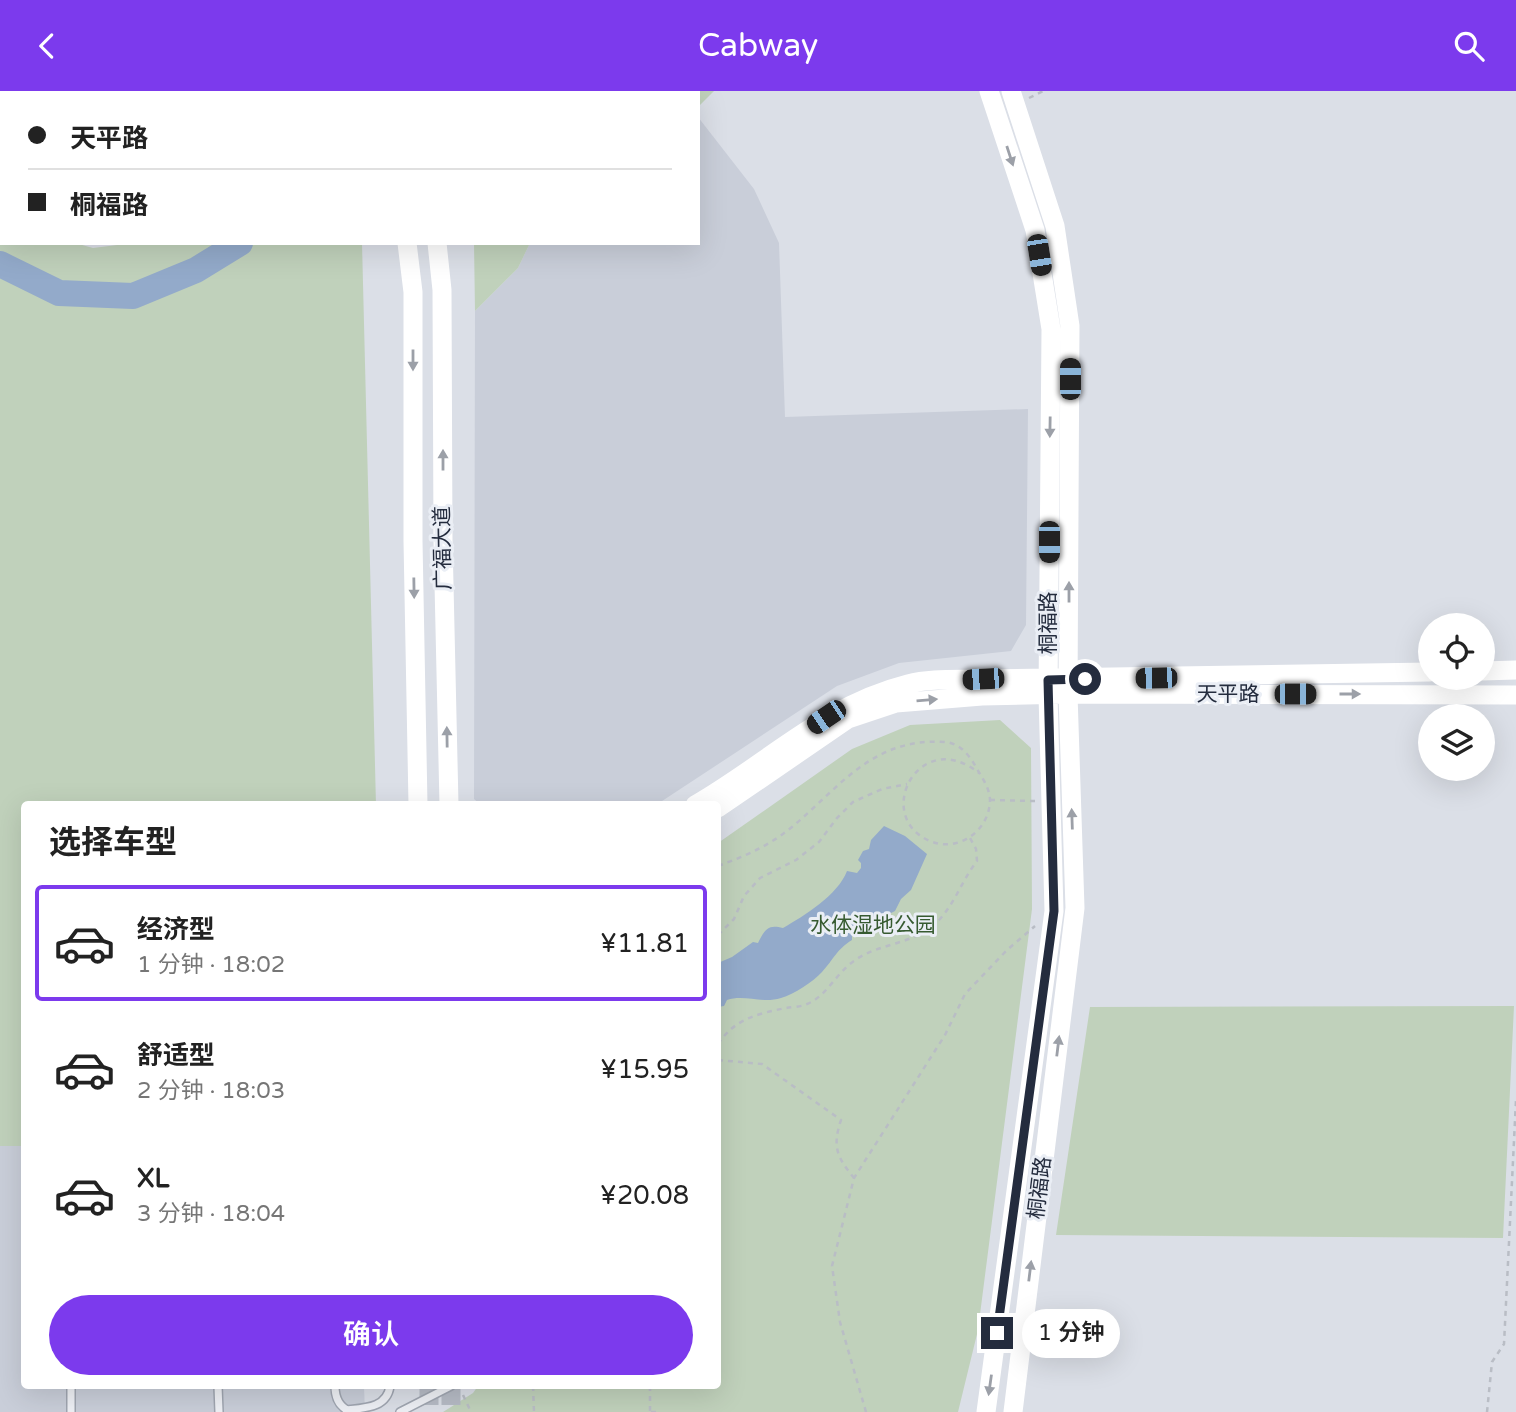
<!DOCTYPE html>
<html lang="zh">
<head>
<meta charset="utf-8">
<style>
  body { margin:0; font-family:"Varela Round","Noto Sans SC",sans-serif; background:#f2f2f2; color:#222; height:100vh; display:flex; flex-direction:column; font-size:26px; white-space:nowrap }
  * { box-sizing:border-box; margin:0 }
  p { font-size:23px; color:#767676 }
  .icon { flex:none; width:38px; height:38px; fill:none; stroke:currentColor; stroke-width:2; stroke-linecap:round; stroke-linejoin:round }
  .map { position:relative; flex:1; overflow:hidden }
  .drawer { position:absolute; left:21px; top:710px; width:700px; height:588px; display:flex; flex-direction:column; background:#fff; border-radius:7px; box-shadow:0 7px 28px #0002 }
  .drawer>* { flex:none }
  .hud { position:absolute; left:0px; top:0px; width:700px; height:154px; box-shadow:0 7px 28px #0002; display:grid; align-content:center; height:154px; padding:0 28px; background:#fff }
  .controls { position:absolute; left:1418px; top:522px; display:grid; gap:14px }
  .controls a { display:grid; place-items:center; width:77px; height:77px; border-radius:50%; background:#fff; box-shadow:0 7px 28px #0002; font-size:35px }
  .end { position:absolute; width:32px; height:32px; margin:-16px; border:9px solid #242c3e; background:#fff; box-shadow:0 0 0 4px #fff }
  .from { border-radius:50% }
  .bubble { position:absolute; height:49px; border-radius:24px; background:#fff; box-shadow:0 7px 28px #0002; font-size:23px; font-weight:600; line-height:49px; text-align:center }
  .car { position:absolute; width:21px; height:42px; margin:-21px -10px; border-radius:9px; box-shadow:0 0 5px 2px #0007; background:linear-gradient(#222 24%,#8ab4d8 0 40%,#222 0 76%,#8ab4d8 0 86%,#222 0) }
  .hud b { display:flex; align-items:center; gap:24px; height:66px; font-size:26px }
  .hud b+b { border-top:2px solid #e0e0e0 }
  .hud i { width:18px; height:18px; background:#222 }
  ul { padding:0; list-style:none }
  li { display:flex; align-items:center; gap:21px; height:116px; margin:0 14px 10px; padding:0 14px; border:4px solid transparent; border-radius:7px }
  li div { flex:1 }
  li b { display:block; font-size:26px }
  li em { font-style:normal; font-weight:600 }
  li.selected { border-color:#7c3aed }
  li>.icon { width:63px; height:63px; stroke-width:1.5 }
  h2 { padding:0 28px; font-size:32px; line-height:84px }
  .button { display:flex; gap:14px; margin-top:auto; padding:14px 28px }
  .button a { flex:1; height:80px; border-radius:42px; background:#7c3aed; color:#fff; font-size:28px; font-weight:600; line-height:80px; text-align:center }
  header { display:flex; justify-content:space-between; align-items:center; height:91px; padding:0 28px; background:#7c3aed; color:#fff; font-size:32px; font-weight:600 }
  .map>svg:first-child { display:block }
  .built { fill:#c9ced9 }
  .park { fill:#c0d1bb }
  .water { fill:#93aaca }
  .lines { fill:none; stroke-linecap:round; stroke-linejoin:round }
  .river { stroke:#93aaca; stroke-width:26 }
  .secondary-tunnel { stroke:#b6bbc5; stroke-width:19; stroke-dasharray:19 10; stroke-linecap:butt }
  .lane-casing { stroke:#a0a6b1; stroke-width:10 }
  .primary-casing { stroke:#9aa2b3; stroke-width:24 }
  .path { stroke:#b9bdc5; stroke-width:2.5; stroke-dasharray:5 5; stroke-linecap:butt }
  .lane { stroke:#eef0f5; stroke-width:7 }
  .secondary { stroke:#fff; stroke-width:19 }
  .primary { stroke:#fff; stroke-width:21 }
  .oneway { fill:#9ca0a8 }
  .route { stroke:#242c3e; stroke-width:9 }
  .labels { text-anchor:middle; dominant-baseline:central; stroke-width:6; stroke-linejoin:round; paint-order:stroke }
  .street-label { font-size:21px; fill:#242c3e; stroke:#eaeef5 }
  .park-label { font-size:21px; fill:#365a30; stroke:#eaeef5 }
</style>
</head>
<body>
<header><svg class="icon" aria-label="back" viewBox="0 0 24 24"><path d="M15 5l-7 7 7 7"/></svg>Cabway<svg class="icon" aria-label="search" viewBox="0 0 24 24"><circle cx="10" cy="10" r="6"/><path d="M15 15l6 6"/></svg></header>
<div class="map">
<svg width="1516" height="1321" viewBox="0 0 1516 1321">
  <rect width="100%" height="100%" fill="#dbdfe7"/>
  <!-- built -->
  <path class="built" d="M698,26L754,98L779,152L785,326L1028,318L1026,534L1011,560L899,572L837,595L656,714H481L474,708L475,220L518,177L530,152H698Z
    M0,1055H24V1295H364L365,1321H0Z"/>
  <!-- park -->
  <path class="park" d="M493,0H714L698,16V2H492Z
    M0,122L2,152H75L93,157L133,152H362L376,714H24V1055H0Z
    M474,152H530L518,177L475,220Z
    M1000,629L1031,657L1032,818L978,1239L958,1321H443L473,1302L478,1295H718V752L852,658L910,634Z
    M1514,915L1503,1147L1056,1144L1090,916Z"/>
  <!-- water -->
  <path class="water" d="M884,735L905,745L927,763L911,799L901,808L895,820L852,842V849C836,859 834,868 822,881C813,891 794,903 781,907C762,913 744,903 727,909L724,915L718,916V872L732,866L753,851L758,852C765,838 768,833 783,837C804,825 838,804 847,780L857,782L861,777V772L858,769L863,760L869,758L871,749Z"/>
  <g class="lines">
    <!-- river -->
    <path class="river" d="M0,173L59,202L133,205L196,179L240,152"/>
    <!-- secondary-tunnel -->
    <path class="secondary-tunnel" d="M429,1295V1321
      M451,1295V1321"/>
    <!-- lane casing -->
    <g class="lane-casing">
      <path id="lane" d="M80,2V0
        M71,1295V1321
        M218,1295L219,1321
        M335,1295C335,1306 338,1315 349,1320
        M346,1319C365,1317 387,1317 390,1295
        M400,1321L451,1295"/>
    </g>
    <!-- primary casing -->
    <g class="primary-casing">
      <path id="primary" d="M355,0L357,2
        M437,2L438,0"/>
    </g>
    <!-- path -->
    <path class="path" d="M1029,7L1043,0
      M0,61H2
      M0,90L2,91
      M990,709L1035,710
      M718,775C745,765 769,755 792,736C840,696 873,646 945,651C960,652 969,664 976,676C982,687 990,697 990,710C989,740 958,762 930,750C872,726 919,634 979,682
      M718,844L734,828L744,805L760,787L796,769L819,751L837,727L853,711L882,698L907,693
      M718,953C735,928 756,923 786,917C792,916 801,916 807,913C827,905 836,882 854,870C878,852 913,854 936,832C954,815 962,789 977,770L976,758L970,747
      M718,969L762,973L841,1029C832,1056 837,1066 854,1087
      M533,1295L534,1321
      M650,1295V1321
      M463,1304L471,1321
      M651,1321H661
      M866,1321L840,1231L832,1175L854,1087L945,944L965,903L1007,859L1035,835
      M1487,1321L1492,1271L1504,1253L1516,1009"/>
    <!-- lane -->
    <use href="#lane" class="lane"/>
    <!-- secondary -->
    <path class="secondary" d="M389,0L390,2
      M417,0V2
      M1011,0L1055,135L1070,235L1068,603L1075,817L1013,1321
      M407,152L413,201V450L418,714
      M437,152L442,199L443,449L449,714
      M1482,580L1516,579
      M695,714C767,673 824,614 908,593C931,587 959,589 983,588L1430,581
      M718,717L848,628L896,612L982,605L1068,603L1516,604
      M986,1321L1054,820L1048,604L1051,238L1035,139L989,0"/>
    <!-- primary -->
    <use href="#primary" class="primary"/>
  </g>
  <!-- one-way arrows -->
  <defs><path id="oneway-solid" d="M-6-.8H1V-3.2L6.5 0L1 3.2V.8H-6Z" transform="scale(1.75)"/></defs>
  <g class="oneway">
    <use href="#oneway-solid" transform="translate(1010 65) rotate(72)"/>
    <use href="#oneway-solid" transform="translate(413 269) rotate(90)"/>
    <use href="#oneway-solid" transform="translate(1050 336) rotate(91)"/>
    <use href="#oneway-solid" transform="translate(443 369) rotate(-90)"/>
    <use href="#oneway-solid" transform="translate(414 497) rotate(89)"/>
    <use href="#oneway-solid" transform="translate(1069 501) rotate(-90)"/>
    <use href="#oneway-solid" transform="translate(1350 603)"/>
    <use href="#oneway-solid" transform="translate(927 609) rotate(-5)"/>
    <use href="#oneway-solid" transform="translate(447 646) rotate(-91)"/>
    <use href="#oneway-solid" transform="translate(1072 728) rotate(-92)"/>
    <use href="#oneway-solid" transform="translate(1058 955) rotate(-83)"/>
    <use href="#oneway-solid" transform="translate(1030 1180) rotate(-83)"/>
    <use href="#oneway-solid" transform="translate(990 1294) rotate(98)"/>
  </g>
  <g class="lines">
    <!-- route -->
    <path class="route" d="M997,1242L1054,820L1048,589L1085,588"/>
  </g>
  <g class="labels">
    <!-- street labels -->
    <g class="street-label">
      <text transform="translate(443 457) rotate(-91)">广福大道</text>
      <text transform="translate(1048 532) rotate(-90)">桐福路</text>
      <text x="1228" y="603">天平路</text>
      <text transform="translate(1040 1097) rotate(-83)">桐福路</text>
    </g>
    <!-- park labels -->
    <g class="park-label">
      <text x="873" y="834">水体湿地公园</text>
    </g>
  </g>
</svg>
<div class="controls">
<a><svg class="icon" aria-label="locate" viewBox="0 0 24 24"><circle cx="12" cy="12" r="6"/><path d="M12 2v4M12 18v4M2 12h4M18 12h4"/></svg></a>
<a><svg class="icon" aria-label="layers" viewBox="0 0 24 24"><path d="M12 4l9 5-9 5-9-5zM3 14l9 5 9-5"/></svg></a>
</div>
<i class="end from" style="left:1085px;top:588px"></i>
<i class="end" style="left:997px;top:1242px"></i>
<div class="bubble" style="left:1022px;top:1218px;width:98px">1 分钟</div>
<i class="car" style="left:1039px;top:164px;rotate:171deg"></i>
<i class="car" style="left:1070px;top:288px;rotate:0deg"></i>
<i class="car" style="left:1049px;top:451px;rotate:180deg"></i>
<i class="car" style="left:1156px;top:587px;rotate:269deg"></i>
<i class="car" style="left:983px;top:588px;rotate:267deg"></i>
<i class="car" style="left:1295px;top:603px;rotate:90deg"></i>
<i class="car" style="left:826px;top:626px;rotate:236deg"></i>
<div class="hud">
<b><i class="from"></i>天平路</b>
<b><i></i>桐福路</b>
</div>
<section class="drawer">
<h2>选择车型</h2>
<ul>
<li class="selected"><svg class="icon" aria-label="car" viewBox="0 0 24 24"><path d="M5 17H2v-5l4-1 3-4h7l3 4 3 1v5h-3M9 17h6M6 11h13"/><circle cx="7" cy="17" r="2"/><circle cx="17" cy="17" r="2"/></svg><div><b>经济型</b><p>1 分钟 · 18:02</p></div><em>¥11.81</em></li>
<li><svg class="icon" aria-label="car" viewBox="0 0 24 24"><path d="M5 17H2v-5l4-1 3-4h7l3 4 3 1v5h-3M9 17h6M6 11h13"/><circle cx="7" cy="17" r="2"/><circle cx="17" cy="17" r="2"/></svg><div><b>舒适型</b><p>2 分钟 · 18:03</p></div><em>¥15.95</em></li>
<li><svg class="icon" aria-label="car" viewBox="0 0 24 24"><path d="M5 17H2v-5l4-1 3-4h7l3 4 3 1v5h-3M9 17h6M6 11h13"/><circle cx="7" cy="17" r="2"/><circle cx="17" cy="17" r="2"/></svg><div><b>XL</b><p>3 分钟 · 18:04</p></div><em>¥20.08</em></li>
</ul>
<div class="button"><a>确认</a></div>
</section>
</div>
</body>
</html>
